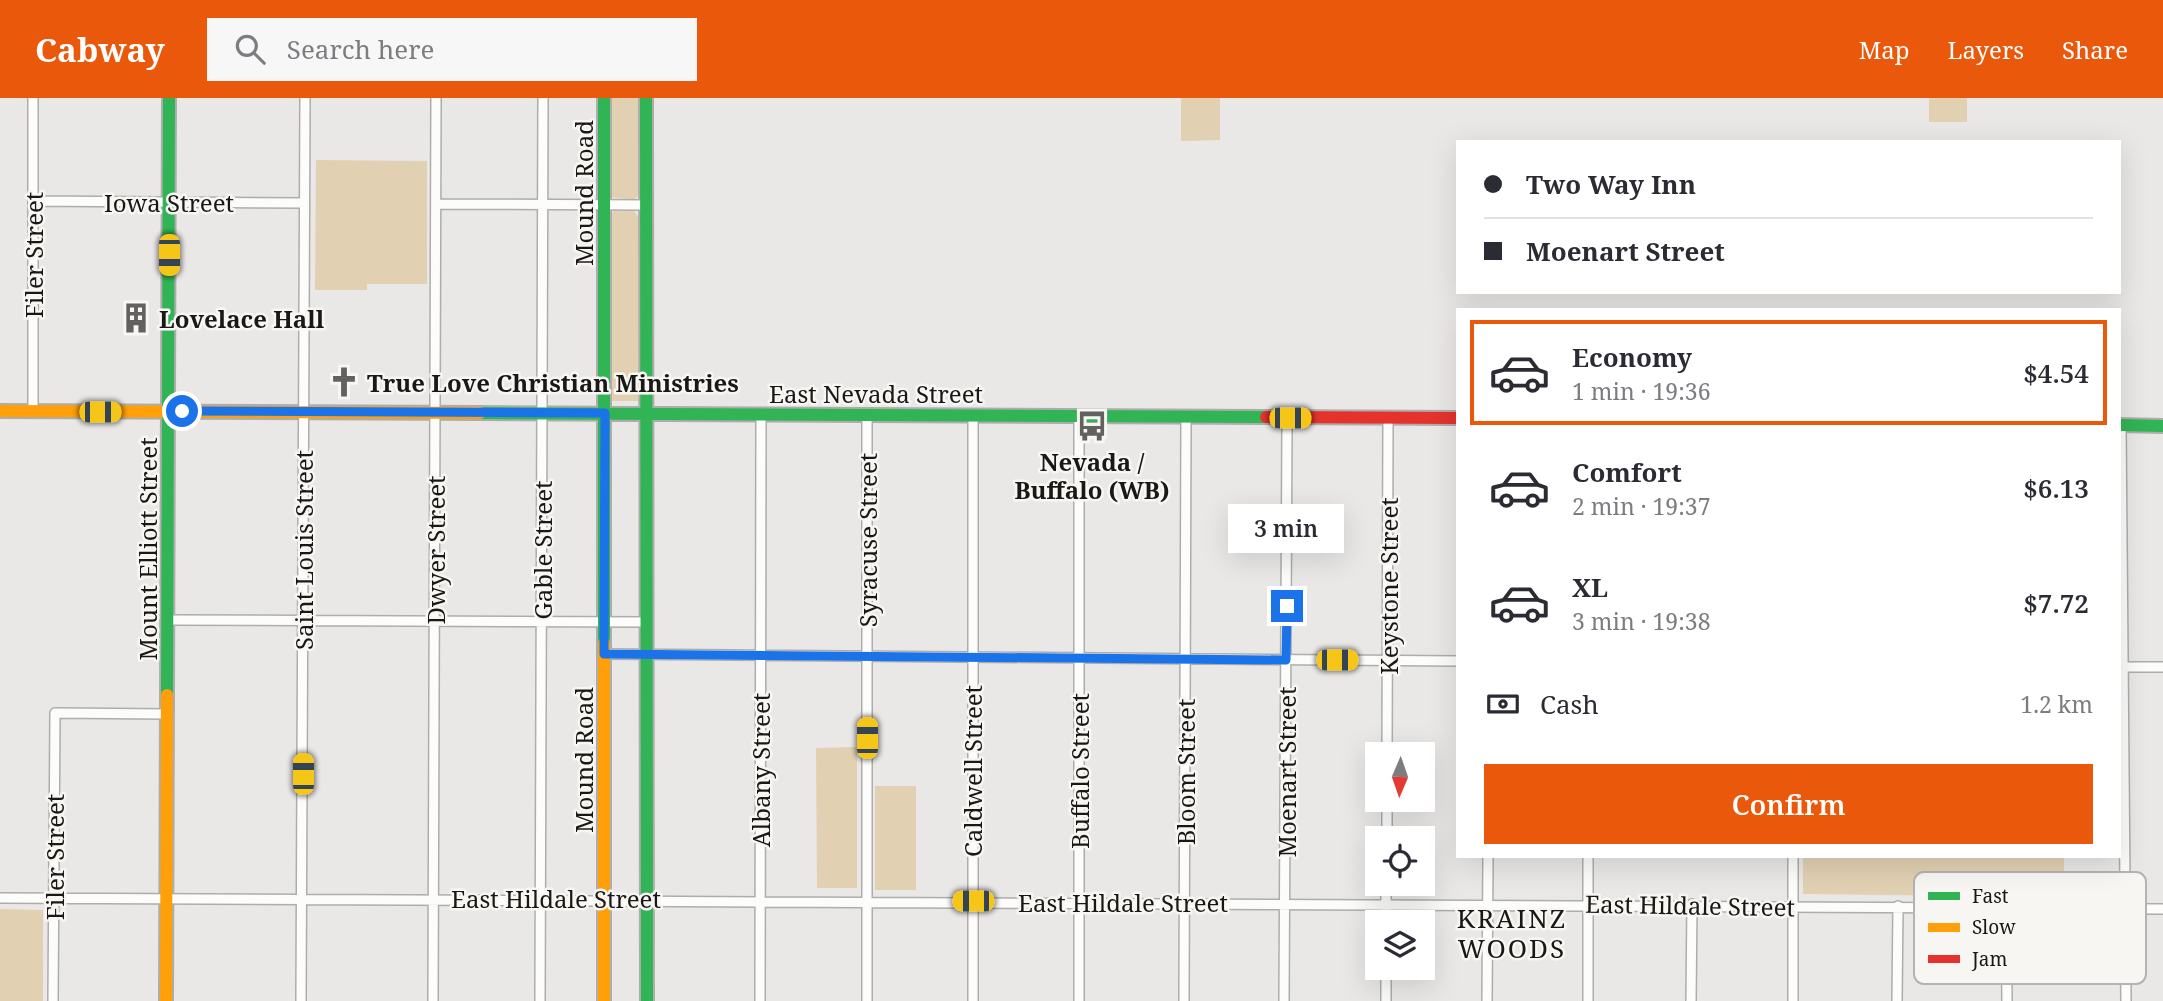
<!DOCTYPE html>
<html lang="en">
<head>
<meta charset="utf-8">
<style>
  body { margin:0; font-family:"Noto Serif",serif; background:#f7f7f7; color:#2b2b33; height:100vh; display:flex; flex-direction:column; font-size:26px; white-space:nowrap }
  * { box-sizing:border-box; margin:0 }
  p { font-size:23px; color:#7c7c81 }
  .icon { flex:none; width:38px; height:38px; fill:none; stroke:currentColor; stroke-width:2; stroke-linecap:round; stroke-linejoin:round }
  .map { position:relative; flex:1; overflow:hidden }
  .details { position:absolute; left:1456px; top:210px; width:665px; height:550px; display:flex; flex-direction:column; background:#fff; border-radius:0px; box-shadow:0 7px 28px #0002 }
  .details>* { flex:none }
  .guide { position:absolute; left:1456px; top:42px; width:665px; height:154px; border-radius:0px; box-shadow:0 7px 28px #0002; display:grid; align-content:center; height:154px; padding:0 28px; background:#fff }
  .needle { width:46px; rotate:182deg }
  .fabs { position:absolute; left:1365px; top:644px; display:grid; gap:14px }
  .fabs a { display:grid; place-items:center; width:70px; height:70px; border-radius:0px; background:#fff; box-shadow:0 7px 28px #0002; font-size:35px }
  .end { position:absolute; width:32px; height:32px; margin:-16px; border:9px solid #1a73e8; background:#fff; box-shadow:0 0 0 4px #fff }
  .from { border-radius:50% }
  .bubble { position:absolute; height:49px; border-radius:0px; background:#fff; box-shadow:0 7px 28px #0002; font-size:23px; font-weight:600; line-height:49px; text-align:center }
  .car { position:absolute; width:21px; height:42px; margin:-21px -10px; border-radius:9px; box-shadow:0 0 5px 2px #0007; background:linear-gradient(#f5c518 24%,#345 0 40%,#f5c518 0 76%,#345 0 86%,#f5c518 0) }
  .guide b { display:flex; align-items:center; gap:24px; height:66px; font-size:26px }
  .guide b+b { border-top:2px solid #e1e1e2 }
  .guide i { width:18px; height:18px; background:#2b2b33 }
  ul { padding:12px 0 0; list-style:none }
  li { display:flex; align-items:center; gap:21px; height:105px; margin:0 14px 10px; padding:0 14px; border:4px solid transparent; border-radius:0px }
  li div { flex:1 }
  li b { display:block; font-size:26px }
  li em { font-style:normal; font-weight:600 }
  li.on { border-color:#ea580c }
  li>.icon { width:63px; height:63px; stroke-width:1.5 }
  .pay { display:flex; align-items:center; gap:18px; height:77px; padding:0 28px; font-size:26px }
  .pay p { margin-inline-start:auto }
  .action { display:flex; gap:14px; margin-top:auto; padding:14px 28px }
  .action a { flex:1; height:80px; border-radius:0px; background:#ea580c; color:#fff; font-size:28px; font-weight:600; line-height:80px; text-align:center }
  header { display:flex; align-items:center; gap:42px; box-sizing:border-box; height:98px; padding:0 35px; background:#ea580c; color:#fff }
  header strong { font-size:33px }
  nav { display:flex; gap:38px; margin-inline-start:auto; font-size:24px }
  .search { width:490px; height:63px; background:#f7f7f7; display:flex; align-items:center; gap:18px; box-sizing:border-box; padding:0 24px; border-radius:0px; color:#7c7c81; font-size:26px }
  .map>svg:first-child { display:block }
  .green { fill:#e2d0b2 }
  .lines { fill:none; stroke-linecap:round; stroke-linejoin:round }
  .street-casing { stroke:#aeadac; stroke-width:12 }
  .fast-casing { stroke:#aeadac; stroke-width:16 }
  .slow-casing { stroke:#aeadac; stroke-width:16 }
  .jam-casing { stroke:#aeadac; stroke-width:16 }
  .street { stroke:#fcfcfb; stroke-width:9 }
  .fast { stroke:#30b455; stroke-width:12 }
  .slow { stroke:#ff9f0a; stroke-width:12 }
  .jam { stroke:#e5322d; stroke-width:12 }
  .route { stroke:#1a73e8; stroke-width:9 }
  .labels { text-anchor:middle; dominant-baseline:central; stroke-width:5; stroke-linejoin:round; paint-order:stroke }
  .street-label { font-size:24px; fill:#191817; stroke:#f8f6f3 }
  .poi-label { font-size:24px; font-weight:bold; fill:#191817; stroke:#f8f6f3; text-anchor:start }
  .neighbourhood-label { font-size:26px; letter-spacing:2px; fill:#191817; stroke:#f8f6f3 }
  .key { fill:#f8f6f3; stroke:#b5b3b1; stroke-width:2 }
  .key-label { font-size:19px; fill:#191817 }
</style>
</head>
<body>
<header>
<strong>Cabway</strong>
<div class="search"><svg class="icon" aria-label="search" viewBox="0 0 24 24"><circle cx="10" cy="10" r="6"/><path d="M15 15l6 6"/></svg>Search here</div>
<nav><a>Map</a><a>Layers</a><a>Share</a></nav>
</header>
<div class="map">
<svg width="2163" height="903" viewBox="0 0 2163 903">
  <rect width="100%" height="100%" fill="#eae8e6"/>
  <!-- green -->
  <path class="green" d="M609,0H638V98L634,102L610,99Z
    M1181,0H1220V42L1181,43Z
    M1929,0H1967V24H1929Z
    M316,62L427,63V186H367V192H315Z
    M614,113H634L639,119V303H611L610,117Z
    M857,649V790H817L816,650Z
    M875,688H916V792H875Z
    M1803,758H2064V799L1803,796Z
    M0,811L43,812V903H0Z"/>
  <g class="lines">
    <!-- street casing -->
    <g class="street-casing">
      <path id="street" d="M33,103L304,105
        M436,106L646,107
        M33,313V0
        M2121,327L2126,903
        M167,522L647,524
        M605,556L1458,563
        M2119,569H2163
        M1387,656L1388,320
        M1387,740V702
        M1793,758V903
        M0,800L2163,811
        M2006,809L2007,903
        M1386,824V786
        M53,903L55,615L167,616
        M301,903L305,0
        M433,903L436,0
        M540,903L543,0
        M760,903L761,316
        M867,903V316
        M973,903V317
        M1079,903V318
        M1184,903L1186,319
        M1284,903L1287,326L1290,319
        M1386,903V870
        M1487,903L1488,758
        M1588,903V758
        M1691,903L1692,806
        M1897,903L1898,808"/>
    </g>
    <!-- fast casing -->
    <g class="fast-casing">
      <path id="fast" d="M604,0V545
        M646,0L647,903
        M480,315L1266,319
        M2119,327L2163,328
        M167,597L169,0"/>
    </g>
    <!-- slow casing -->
    <g class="slow-casing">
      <path id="slow" d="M0,313L480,315
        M604,545V903
        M166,903L167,597"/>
    </g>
    <!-- jam casing -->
    <g class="jam-casing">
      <path id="jam" d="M1266,319L1458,320"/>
    </g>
    <!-- street -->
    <use href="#street" class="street"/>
    <!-- fast -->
    <use href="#fast" class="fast"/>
    <!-- slow -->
    <use href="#slow" class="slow"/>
    <!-- jam -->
    <use href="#jam" class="jam"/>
  </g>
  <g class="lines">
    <!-- route -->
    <path class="route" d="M182,313L605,315L604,556L1286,562L1287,508"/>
  </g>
  <!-- icons -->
  <defs>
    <g id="building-bare" transform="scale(2.415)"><path d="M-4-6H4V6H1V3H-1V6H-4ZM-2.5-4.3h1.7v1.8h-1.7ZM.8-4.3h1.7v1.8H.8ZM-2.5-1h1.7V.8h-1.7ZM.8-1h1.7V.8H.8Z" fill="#62615f" stroke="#f8f6f3" stroke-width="2.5" paint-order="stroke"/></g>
    <g id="church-bare" transform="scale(2.415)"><path d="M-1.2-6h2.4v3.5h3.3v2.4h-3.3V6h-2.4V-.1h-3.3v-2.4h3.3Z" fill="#62615f" stroke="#f8f6f3" stroke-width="2.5" paint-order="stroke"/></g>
    <g id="bus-bare" transform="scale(2.415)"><path d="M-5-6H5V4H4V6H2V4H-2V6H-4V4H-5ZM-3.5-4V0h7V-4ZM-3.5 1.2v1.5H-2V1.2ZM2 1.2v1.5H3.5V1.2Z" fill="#62615f" stroke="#f8f6f3" stroke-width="2.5" paint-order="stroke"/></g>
  </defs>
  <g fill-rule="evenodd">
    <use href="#building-bare" x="136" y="220"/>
    <use href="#church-bare" x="344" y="284"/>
    <use href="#bus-bare" x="1092" y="328"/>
  </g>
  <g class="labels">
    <!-- street labels -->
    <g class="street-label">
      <text transform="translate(583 95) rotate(-90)">Mound Road</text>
      <text x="169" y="104">Iowa Street</text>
      <text transform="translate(33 157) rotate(-90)">Filer Street</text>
      <text x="876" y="295">East Nevada Street</text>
      <text transform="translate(867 442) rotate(-90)">Syracuse Street</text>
      <text transform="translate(147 451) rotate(-90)">Mount Elliott Street</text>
      <text transform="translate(303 452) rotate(-90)">Saint Louis Street</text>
      <text transform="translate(435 452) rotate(-90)">Dwyer Street</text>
      <text transform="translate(542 452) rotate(-90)">Gable Street</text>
      <text transform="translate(1388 488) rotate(-90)">Keystone Street</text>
      <text transform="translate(583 662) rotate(-90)">Mound Road</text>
      <text transform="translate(760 672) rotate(-90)">Albany Street</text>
      <text transform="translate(972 673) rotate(-90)">Caldwell Street</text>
      <text transform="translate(1079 673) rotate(-90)">Buffalo Street</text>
      <text transform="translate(1185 674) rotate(-90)">Bloom Street</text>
      <text transform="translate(1286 674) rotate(-90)">Moenart Street</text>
      <text transform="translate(54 759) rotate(-90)">Filer Street</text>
      <text x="556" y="800">East Hildale Street</text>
      <text x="1123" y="804">East Hildale Street</text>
      <text transform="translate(1690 807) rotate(1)">East Hildale Street</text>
    </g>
    <!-- poi labels -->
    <g class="poi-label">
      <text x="159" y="220">Lovelace Hall</text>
      <text x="367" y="284">True Love Christian Ministries</text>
      <text x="1092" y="363" text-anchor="middle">Nevada /<tspan x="1092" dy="28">Buffalo (WB)</tspan></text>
    </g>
    <!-- neighbourhood labels -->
    <g class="neighbourhood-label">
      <text x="1512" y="820">KRAINZ<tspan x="1512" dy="30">WOODS</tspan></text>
    </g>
  </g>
  <!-- legend -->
  <rect x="1914" y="774" width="232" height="112" rx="10" class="key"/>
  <rect x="1928" y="794" width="32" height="8" fill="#30b455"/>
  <rect x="1928" y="825" width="32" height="9" fill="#ff9f0a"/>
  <rect x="1928" y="857" width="32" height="8" fill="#e5322d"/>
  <g class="key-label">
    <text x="1972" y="805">Fast</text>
    <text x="1972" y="836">Slow</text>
    <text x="1972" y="868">Jam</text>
  </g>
</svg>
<div class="fabs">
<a><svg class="needle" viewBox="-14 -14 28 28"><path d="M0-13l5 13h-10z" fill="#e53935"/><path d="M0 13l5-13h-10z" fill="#7c7c81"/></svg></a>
<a><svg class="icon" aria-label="locate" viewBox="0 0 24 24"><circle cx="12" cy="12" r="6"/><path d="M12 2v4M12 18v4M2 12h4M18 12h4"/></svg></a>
<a><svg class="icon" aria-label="layers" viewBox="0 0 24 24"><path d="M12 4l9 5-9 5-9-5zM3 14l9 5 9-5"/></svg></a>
</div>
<i class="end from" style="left:182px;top:313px"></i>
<i class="end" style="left:1287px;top:508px"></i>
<div class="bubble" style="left:1228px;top:406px;width:116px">3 min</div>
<i class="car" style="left:169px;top:157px;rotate:180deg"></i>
<i class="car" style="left:100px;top:314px;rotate:90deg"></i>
<i class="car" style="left:1290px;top:320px;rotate:90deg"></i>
<i class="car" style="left:1337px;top:562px;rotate:90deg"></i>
<i class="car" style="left:867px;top:640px;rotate:0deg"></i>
<i class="car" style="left:303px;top:676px;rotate:0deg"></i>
<i class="car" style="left:973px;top:803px;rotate:270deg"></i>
<div class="guide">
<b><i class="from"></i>Two Way Inn</b>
<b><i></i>Moenart Street</b>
</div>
<section class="details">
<ul>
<li class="on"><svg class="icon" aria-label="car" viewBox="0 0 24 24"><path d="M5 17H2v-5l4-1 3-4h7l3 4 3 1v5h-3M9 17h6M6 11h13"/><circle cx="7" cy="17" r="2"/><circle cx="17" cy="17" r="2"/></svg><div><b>Economy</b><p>1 min · 19:36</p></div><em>$4.54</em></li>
<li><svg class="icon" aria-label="car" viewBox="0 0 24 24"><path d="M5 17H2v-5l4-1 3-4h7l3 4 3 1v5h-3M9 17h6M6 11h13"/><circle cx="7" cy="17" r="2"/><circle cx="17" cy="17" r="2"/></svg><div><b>Comfort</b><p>2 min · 19:37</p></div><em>$6.13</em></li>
<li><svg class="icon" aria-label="car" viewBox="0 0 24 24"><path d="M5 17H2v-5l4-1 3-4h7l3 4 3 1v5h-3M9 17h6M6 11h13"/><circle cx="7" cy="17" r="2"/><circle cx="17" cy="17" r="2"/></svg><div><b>XL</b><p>3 min · 19:38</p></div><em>$7.72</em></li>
</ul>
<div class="pay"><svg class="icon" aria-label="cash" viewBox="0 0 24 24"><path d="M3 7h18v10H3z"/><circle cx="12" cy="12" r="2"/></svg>Cash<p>1.2 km</p></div>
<div class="action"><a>Confirm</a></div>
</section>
</div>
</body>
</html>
